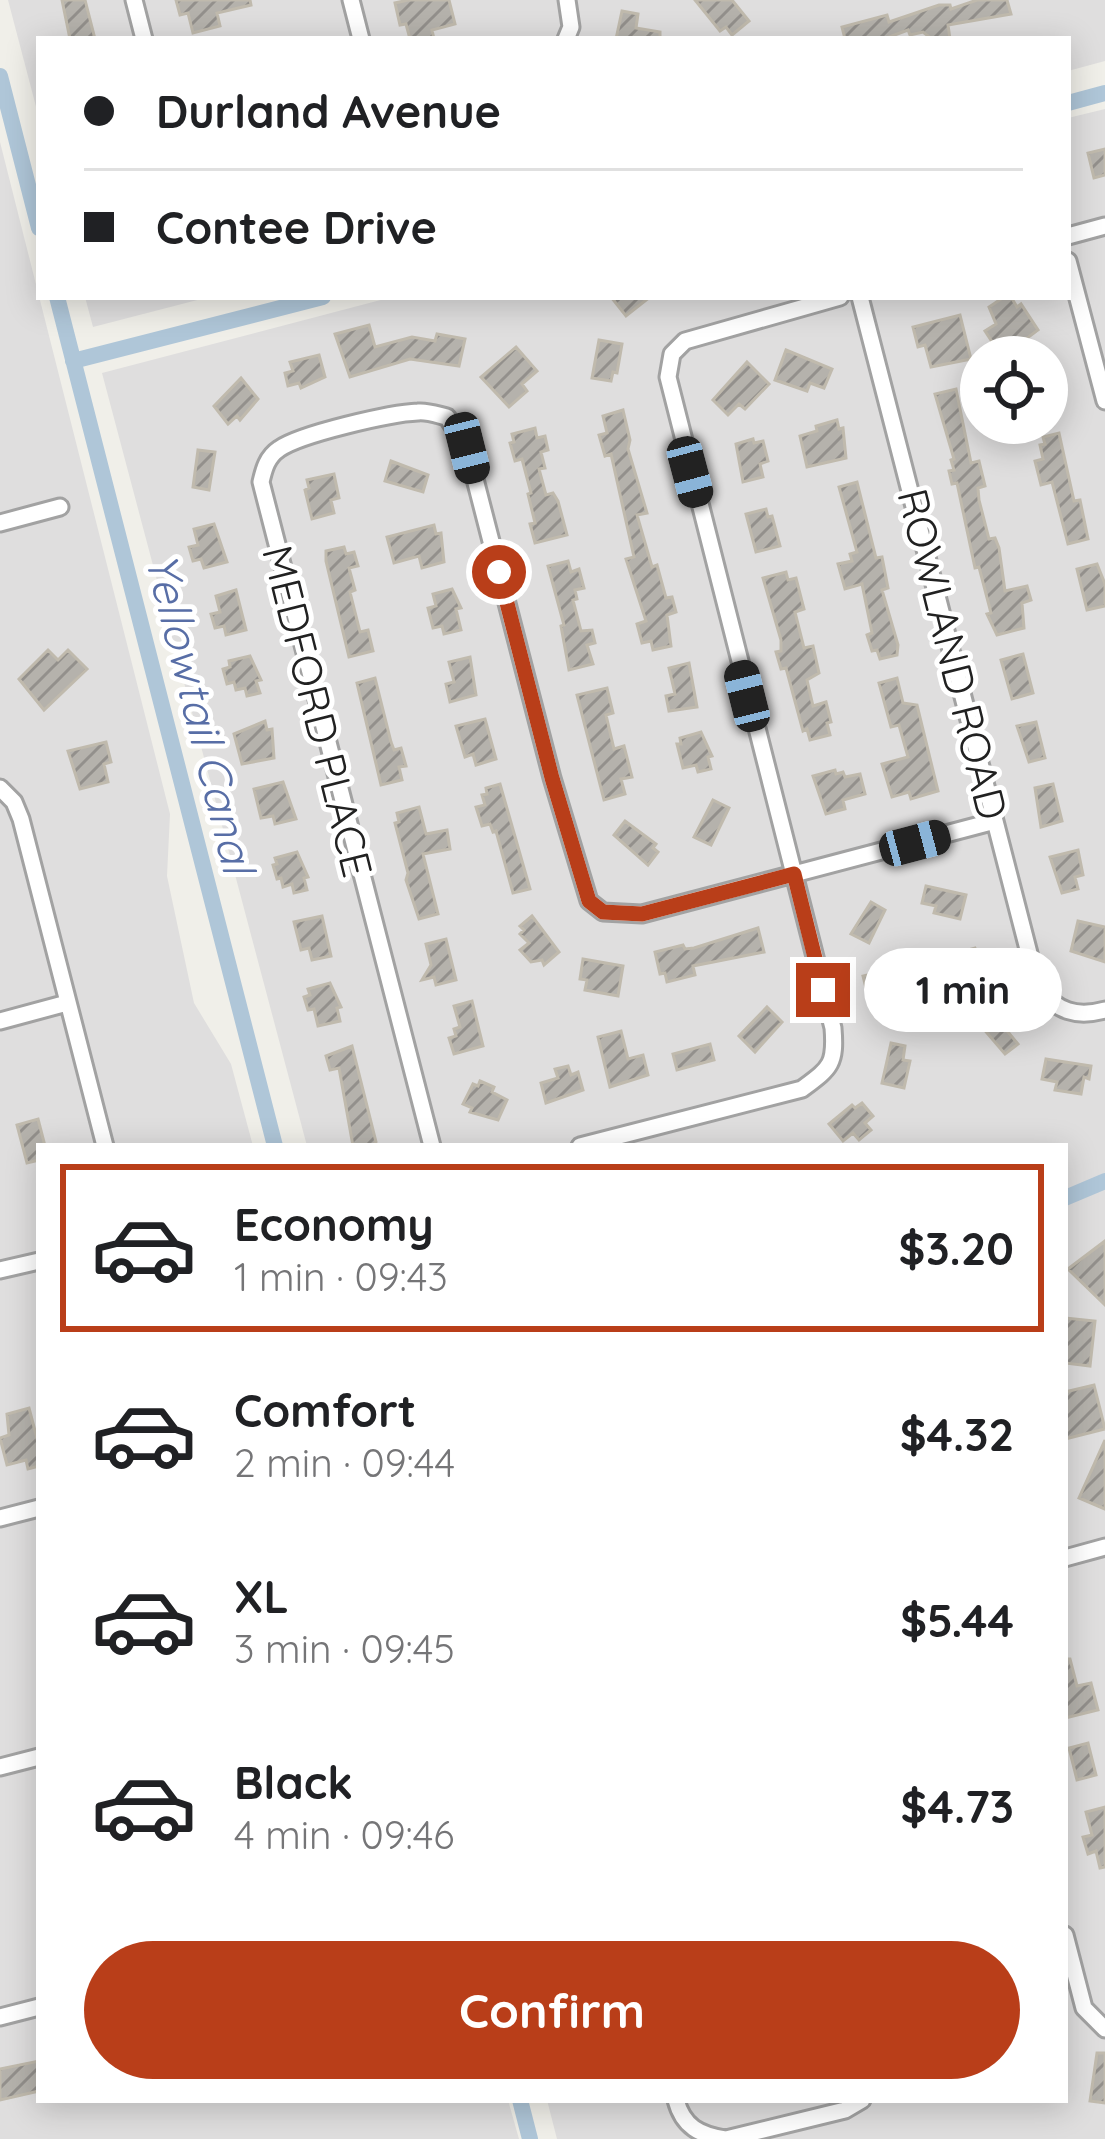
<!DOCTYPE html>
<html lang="en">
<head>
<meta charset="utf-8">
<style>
  body { margin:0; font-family:Quicksand,sans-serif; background:#f2f2f2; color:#202124; height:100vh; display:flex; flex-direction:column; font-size:45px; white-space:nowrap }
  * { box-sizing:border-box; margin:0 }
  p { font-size:39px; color:#757577 }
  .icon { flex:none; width:66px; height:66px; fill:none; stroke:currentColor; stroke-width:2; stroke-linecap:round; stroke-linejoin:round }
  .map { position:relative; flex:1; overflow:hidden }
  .side { position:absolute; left:36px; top:1143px; width:1032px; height:960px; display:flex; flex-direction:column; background:#fff; border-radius:0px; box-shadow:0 6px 30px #0003 }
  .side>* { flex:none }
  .hud { position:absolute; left:36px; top:36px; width:1035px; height:264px; border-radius:0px; box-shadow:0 6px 30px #0003; display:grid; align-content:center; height:264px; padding:0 48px; background:#fff }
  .tools { position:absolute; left:960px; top:336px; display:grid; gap:24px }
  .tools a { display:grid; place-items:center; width:108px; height:108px; border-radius:50%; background:#fff; box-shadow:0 6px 30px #0003; font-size:60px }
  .end { position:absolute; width:54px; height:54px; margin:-27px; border:15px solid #b93e19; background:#fff; box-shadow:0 0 0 6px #fff }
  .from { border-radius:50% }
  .bubble { position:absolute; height:84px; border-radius:42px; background:#fff; box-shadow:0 6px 30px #0003; font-size:39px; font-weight:700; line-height:84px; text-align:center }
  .car { position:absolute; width:36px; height:72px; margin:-36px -18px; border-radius:15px; box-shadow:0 0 9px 3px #0007; background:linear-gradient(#222 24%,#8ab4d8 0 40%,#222 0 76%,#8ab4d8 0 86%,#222 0) }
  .hud b { display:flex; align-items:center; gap:42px; height:114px; font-size:45px }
  .hud b+b { border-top:3px solid #e0e0e0 }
  .hud i { width:30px; height:30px; background:#202124 }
  ul { padding:21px 0 0; list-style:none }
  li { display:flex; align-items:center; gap:36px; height:168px; margin:0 24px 18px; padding:0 24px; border:6px solid transparent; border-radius:0px }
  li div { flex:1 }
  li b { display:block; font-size:45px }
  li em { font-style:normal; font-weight:700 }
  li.selected { border-color:#b93e19 }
  li>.icon { width:108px; height:108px; stroke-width:1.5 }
  .action { display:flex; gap:24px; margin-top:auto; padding:24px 48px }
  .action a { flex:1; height:138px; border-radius:72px; background:#b93e19; color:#fff; font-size:48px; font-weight:700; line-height:138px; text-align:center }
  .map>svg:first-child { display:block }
  .residential { fill:#dfdede; fill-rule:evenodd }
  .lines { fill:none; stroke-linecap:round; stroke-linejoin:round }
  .canal { stroke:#afc6d8; stroke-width:16 }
  .building { fill:url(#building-hatch); stroke:#c0baad; stroke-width:3 }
  .street-casing { stroke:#a2a2a2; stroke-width:21 }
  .street { stroke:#fff; stroke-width:15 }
  .route { stroke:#b93e19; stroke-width:15 }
  .labels { text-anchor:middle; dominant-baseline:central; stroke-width:10; stroke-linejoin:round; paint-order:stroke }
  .street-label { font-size:42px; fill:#212121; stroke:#fff }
  .water-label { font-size:45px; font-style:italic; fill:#586ea6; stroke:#fff }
</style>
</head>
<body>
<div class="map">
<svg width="1105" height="2139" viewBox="0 0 1105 2139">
  <defs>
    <pattern id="building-hatch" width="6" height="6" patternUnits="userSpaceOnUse" patternTransform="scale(3)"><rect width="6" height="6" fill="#b5b2ac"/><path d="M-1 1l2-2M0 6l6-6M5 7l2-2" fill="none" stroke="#93908c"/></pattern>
  </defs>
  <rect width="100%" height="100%" fill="#f0efe9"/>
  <!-- residential -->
  <path class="residential" d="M8,0H1105V61L1068,71V39H39V118Z
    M1105,109V2139H557L547,2100H1065V1146H307L102,373L392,297H1068V118ZM981,357H1047V423H981Z
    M0,142L170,814L167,876L194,1003L231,1064L253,1146H39V2100H508L519,2139H0Z
    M85,297H209L93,327Z"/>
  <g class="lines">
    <!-- canal -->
    <path class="canal" d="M0,76L39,228
      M1068,103L1105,93
      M57,297L275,1146
      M73,361L323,297
      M1065,1198L1105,1181
      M520,2100L530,2139"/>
  </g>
  <!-- building -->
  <path class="building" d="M62,0H85L95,39H70Z
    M176,0H250L251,5L217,13L220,26L193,33L188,13L180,15Z
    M408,0H449L455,24L432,30L434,39H410L406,24L400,25L395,3Z
    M695,0H732L749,21L732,35L726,27L720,31Z
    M977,0H1007L1011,14L948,25L950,39H932L923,32L910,35L908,30L884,39H845L842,27L887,15L889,22L939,5H950L951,9Z
    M622,11L638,14L636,28L660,32V39H616Z
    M1105,149V175L1094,178L1088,153Z
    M611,297H650L626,316Z
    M1004,297H1011L1017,307L1021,304L1038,330L1002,357L985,331L996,324L989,307Z
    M960,315L971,359L931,367L925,345L918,347L913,327Z
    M369,325L375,347L412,337L435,341L437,334L465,339L459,366L410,359L350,377L335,334Z
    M599,340L622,344L617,373L613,372L611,381L592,378Z
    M516,347L537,371L522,384L527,391L509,407L481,377Z
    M786,350L832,369L824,388L810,383L807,391L775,380Z
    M319,355L325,377L301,388L299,383L288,386L285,373L293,371L290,362Z
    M747,362L769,384L745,409L739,404L728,415L713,400Z
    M241,378L258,399L240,420L237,416L228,424L214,406Z
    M956,389L971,463L979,461L985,486L978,488L979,500L989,539L995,538L999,548L1005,591L1027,586L1031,600L1022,603L1024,628L997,635L987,614L991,613L979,567L975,568L957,483L952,484L949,471L954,470L951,460L954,459L935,394Z
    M623,410L630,440L628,449L647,513L637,515L652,567L657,565L666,598L672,597L676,612L667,615L671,646L653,650L651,641L642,643L637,624L646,621L626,559L634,557L611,454L605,456L599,435L607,433L603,416Z
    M837,420L839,429L843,428L846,458L807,467L800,436L817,431L816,426Z
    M535,428L537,438L545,436L548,450L541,452L545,468L539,469L546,495L553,493L558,501L567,535L535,543L530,524L535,523L528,494L531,493L522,459L515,461L510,443L514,442L512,434Z
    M1059,433L1074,501L1080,500L1088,539L1068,544L1052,482L1041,485L1035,461L1043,459L1040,445L1045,444L1043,437Z
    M753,439L754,443L763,441L768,461L760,464L763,477L743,482L736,444Z
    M198,450L215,452L209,490L193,487Z
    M391,461L428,475L423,492L385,481Z
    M334,474L339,498L331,500L334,513L312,519L305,490L309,488L307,480Z
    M857,482L876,558L882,557L888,588L882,590L898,645L897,655L880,659L877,650L872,651L867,635L872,633L862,584L845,589L838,564L852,561L850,554L857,552L839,487Z
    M766,509L768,517L772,516L780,546L756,552L746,514Z
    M214,524L227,562L204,568L201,559L193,561L189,547L198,545L194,529Z
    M434,525L436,534L441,533L444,562L422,568L419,556L394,563L387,537Z
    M344,547L346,554L354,552L358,566L349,568L355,590L350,592L360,632L368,630L373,651L349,657L326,561V551Z
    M568,561L571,572L579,569L584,588L575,590L577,599L573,600L581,631L592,630L595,643L587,645L593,664L569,670L561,626L564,625L548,566Z
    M1097,564L1105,584V606L1087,610L1077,569Z
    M786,572L788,580L796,578L804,609L795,612L804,648L813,646L819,673L807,680L813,706L826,702L831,722L827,723L830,735L810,740L807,729L803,731L786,668L781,669L776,652L781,651V640L763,578Z
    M452,589L461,608L456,609L461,630L444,634L442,626L433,628L428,608L436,606L433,594Z
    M236,590L246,630L226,635L224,626L215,628L211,614L220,612L216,596Z
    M48,650L58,660L68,650L87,669L44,710L19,679Z
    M1023,654L1033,693L1012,699L1001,660Z
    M250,656L261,680L256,681L260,693L247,696L245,688L236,690L234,682L227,684L223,669L230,667L229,661Z
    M470,657L476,695L450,702L446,684L454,682L449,662Z
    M689,663L697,707L669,711L666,696L675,694L669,668Z
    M375,678L391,742L394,750L401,748L406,766L399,767L402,780L381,785L357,683Z
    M897,678L903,703L917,705L938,791L911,799L909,792L892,797L882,764L908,757L899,725L891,727L879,683Z
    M607,688L613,713L606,715L614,749L624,746L632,777L621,779L625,794L604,800L577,695Z
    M485,719L496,759L476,765L473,754L465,757L456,726Z
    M265,721L267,730L272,729L274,758L242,764L234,734Z
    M1036,722L1045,758L1029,762L1017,726Z
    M701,732L712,756L708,757L711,769L698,772L696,765L683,768L677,744H681L680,738Z
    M106,742L111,762L104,764L108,782L80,789L68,751Z
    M835,770L836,774L843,772L845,777L860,774L865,794L843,800L845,809L826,814L813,776Z
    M283,782L296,819L275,824L273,816L261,818L254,789Z
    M500,784L530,889L513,893L496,831L493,832L490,824L482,826L476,807L485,805L482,795L487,794L486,788Z
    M1053,784L1062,821L1041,827L1035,788Z
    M713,800L729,808L711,845L694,837Z
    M419,807L426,834L447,830L450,849L423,854L438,914L419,919L406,880L408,873L395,823L399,822L397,813Z
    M625,821L656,844L653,848L658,852L648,865L614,835Z
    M1078,850L1083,875L1075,877L1078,889L1062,893L1050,857Z
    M297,852L308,877L304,878L307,890L294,893L292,884L283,887L281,878L277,879L273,865L277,864L275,858Z
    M926,886L966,895L960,919L934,913L936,906L922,903Z
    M871,902L885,910L869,943L851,934Z
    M322,916L331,956L312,960L309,948L301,950L294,922Z
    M532,916L559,952L544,965L542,960L531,962L520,950L529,943L520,934L524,930L520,926Z
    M1078,921L1105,927V962L1071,951Z
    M758,928L764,952L693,966L695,975L667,982L665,973L660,974L655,952L683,945L685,949L694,948Z
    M446,939L456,980L436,985L434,977L422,980L431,965L426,944Z
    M975,948L986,972L982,974L985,985L963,991L954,954Z
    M583,959L623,966L618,996L585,990L587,980L580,979Z
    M879,972L881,978L885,977L890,993L900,990L906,1012L878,1019L875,1010L872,1011L863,976Z
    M330,983L341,1007L337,1008L340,1021L318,1026L314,1009L308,1010L304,997L310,995L308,989Z
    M472,1001L483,1046L454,1054L449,1038L456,1036L454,1029L460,1027L454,1006Z
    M767,1007L782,1022L755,1052L739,1036Z
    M994,1015L1018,1044L1005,1054L981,1026Z
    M621,1031L628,1059L643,1055L648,1075L610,1087L598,1037Z
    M891,1043L905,1046L903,1060L910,1061L904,1088L882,1083Z
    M710,1044L714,1060L677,1070L673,1054Z
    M352,1046L376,1142L373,1146H353L339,1068L330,1070L326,1056Z
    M1046,1059L1091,1066L1089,1079L1084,1077L1081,1094L1055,1090L1057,1082L1042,1079Z
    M568,1066L571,1075L578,1072L583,1090L546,1103L541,1083L558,1078L555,1069Z
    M480,1081L494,1087L492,1092L507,1100L498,1120L470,1112L472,1108L463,1104L473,1084L478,1086Z
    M862,1103L873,1116L865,1123L871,1130L859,1140L853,1133L843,1141L829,1124L852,1105L855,1108Z
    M38,1119L45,1146H39V1160L27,1163L17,1125Z
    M1105,1241V1305L1068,1269Z
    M1065,1318L1095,1321L1090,1366L1065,1363Z
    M1094,1385L1105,1429L1065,1439V1392Z
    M29,1408L39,1446V1466L28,1469L26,1460L7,1465L0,1438L9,1435L7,1414Z
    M1105,1440V1509L1079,1498Z
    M1065,1659H1070L1077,1686L1091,1683L1098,1710L1065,1718Z
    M1088,1743L1096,1775L1077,1780L1069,1748Z
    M1105,1807V1867L1100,1868L1096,1851L1088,1854L1083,1837L1092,1835L1086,1812Z
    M1097,2053H1105V2103L1090,2101Z
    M39,2061V2091L0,2100V2069Z"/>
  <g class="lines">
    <!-- street casing -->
    <g class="street-casing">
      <path id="street" d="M134,0L144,39
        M351,0L361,39
        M566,39L571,27L567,0
        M1068,236L1105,226
        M1068,261L1105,401
        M860,297L1038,988C1057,1011 1076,1018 1105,1010
        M0,523L60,507
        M0,788L14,802L21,819L105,1146
        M0,1021L67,1003
        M432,1146L261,482C264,469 267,457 279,449C300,434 391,413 418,412C428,411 438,415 447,417L467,448L552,778L589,901L603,912L642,914L995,821
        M580,1146L802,1089C830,1068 836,1065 833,1028L668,377L672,354L685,341L840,297
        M0,1270L39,1261
        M0,1518L39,1508
        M1065,1558L1105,1547
        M0,1767L39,1757
        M1065,1935L1084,2008L1105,2029
        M0,2017L39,2007
        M676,2100C683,2127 700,2135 725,2139
        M726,2139L845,2110L862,2100"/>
    </g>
    <!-- street -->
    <use href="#street" class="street"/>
  </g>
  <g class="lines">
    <!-- route -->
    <path class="route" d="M499,572L552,778L589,901L603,912L642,914L794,874L823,990"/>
  </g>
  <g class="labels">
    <!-- street labels -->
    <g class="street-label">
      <text transform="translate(953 654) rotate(76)">ROWLAND ROAD</text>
      <text transform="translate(318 711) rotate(76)">MEDFORD PLACE</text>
    </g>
    <!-- water labels -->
    <g class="water-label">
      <text transform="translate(201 713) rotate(76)">Yellowtail Canal</text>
    </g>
  </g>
</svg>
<div class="tools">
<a><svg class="icon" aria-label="locate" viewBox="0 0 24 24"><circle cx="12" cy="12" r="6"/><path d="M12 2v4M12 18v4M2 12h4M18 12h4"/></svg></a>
</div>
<i class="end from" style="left:499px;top:572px"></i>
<i class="end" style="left:823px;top:990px"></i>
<div class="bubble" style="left:864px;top:948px;width:198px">1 min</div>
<i class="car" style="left:467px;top:448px;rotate:166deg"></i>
<i class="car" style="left:690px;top:472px;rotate:165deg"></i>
<i class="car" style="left:747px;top:696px;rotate:346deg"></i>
<i class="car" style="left:915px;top:843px;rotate:75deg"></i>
<div class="hud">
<b><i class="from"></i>Durland Avenue</b>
<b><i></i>Contee Drive</b>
</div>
<section class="side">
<ul>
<li class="selected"><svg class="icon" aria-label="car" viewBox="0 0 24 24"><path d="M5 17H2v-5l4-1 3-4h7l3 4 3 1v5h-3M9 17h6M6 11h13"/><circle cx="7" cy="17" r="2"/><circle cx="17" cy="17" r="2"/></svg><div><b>Economy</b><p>1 min · 09:43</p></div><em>$3.20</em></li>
<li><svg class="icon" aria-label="car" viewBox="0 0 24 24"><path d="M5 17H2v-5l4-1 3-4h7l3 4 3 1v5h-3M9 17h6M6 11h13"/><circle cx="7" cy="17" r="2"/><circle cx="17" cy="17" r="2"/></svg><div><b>Comfort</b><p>2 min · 09:44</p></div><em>$4.32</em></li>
<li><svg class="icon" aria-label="car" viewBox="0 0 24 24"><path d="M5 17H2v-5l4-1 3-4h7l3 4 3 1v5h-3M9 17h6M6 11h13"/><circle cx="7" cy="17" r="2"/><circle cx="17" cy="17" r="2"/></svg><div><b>XL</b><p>3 min · 09:45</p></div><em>$5.44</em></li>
<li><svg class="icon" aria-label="car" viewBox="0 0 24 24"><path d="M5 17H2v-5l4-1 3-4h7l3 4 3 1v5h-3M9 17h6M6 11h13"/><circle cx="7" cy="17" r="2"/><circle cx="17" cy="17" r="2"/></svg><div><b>Black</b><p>4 min · 09:46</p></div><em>$4.73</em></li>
</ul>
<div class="action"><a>Confirm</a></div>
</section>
</div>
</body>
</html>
